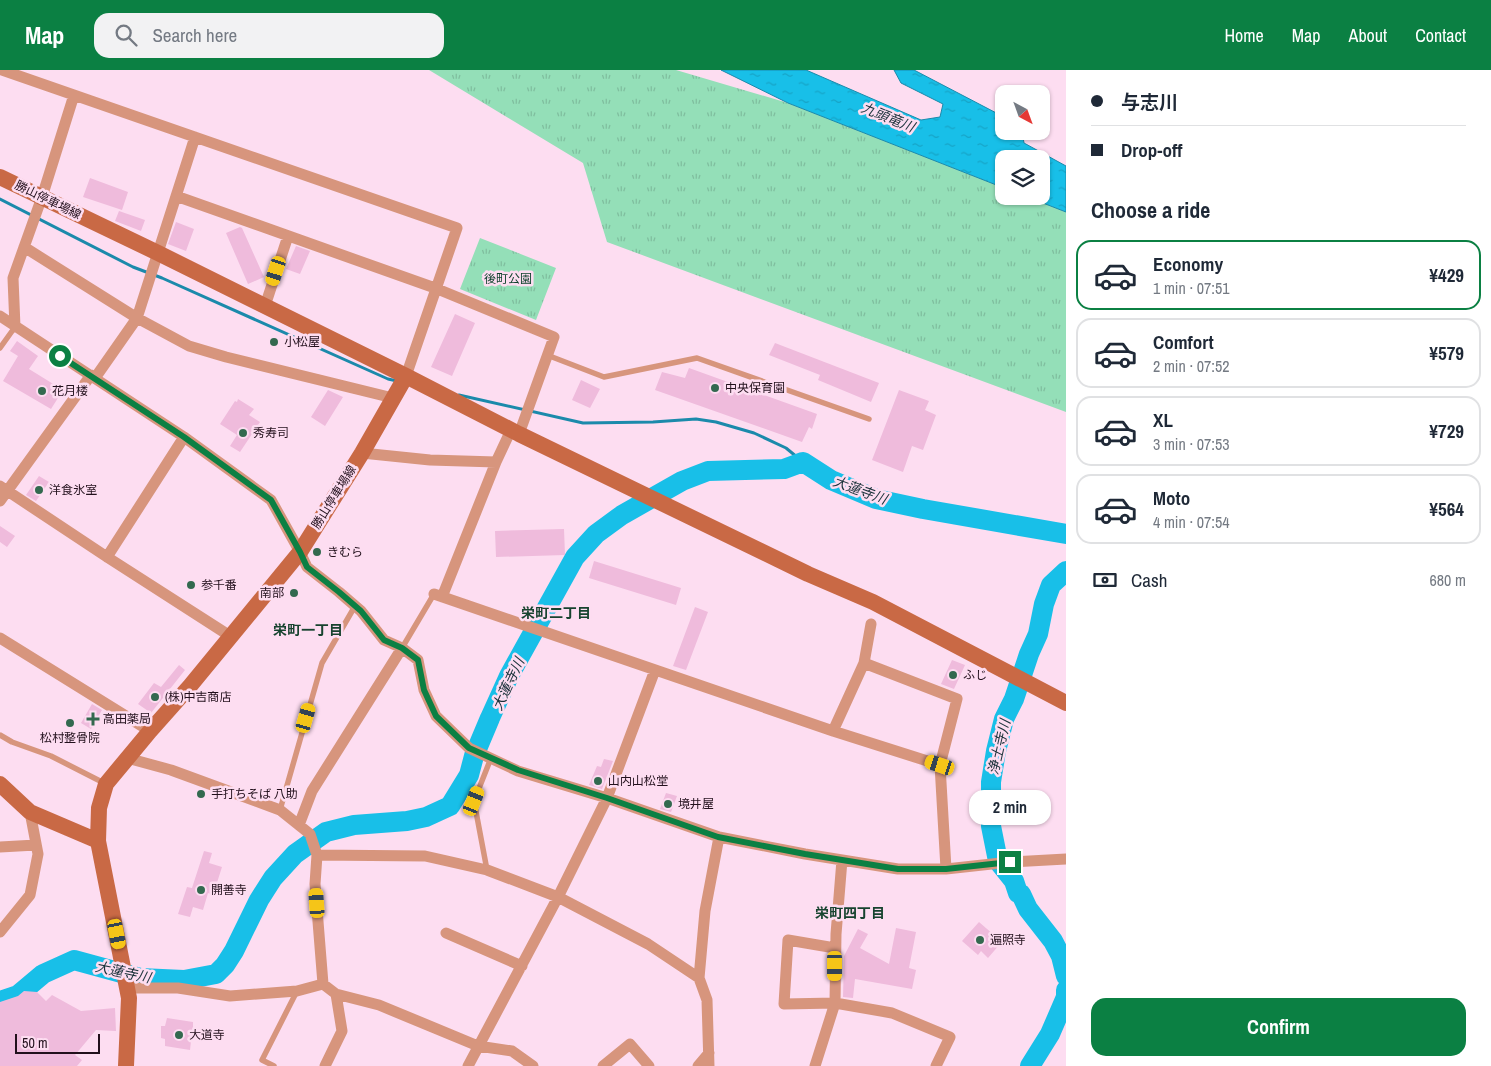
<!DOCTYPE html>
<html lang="en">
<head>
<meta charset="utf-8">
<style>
  body { margin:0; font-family:"Archivo Narrow","Noto Sans JP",sans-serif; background:#f2f2f3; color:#1f2937; height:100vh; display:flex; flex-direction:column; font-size:19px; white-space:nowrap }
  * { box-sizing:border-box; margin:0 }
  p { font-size:16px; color:#747a83 }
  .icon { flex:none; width:28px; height:28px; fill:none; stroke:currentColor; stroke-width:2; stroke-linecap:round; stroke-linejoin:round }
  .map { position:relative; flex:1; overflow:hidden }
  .drawer { display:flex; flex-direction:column; background:#fff; width:425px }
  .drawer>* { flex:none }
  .top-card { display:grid; align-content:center; height:110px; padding:0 25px; background:#fff }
  .needle { width:32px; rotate:139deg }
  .tools { position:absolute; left:995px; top:15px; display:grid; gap:10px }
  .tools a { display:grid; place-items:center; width:55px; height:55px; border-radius:10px; background:#fff; box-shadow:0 1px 4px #0004; font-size:25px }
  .scale { position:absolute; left:15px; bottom:12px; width:85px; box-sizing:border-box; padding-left:5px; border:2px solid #22101c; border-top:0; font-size:14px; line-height:18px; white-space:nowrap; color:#22101c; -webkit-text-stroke:4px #fdddf1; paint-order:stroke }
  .end { position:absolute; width:22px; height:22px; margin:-11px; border:6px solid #0b8043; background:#fff; box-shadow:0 0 0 2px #fff }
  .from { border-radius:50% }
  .bubble { position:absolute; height:35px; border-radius:15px; background:#fff; box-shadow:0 1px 4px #0004; font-size:16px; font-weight:700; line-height:35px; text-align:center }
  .car { position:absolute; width:15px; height:30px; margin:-15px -8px; border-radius:6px; box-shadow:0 0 4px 1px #0007; background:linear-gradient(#f5c518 24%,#345 0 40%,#f5c518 0 76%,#345 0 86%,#f5c518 0) }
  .top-card b { display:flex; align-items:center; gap:18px; height:48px; font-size:19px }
  .top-card b+b { border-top:1px solid #e0e1e3 }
  .top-card i { width:12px; height:12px; background:#1f2937 }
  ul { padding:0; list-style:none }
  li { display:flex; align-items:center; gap:15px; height:70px; margin:0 10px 8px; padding:0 15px; border:2px solid #e0e1e3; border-radius:15px }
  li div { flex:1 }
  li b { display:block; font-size:19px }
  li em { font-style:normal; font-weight:700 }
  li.current { border-color:#0b8043 }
  li>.icon { width:45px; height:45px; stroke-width:1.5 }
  h2 { padding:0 25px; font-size:22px; line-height:60px }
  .pay { display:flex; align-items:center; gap:12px; height:55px; padding:0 25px; font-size:19px }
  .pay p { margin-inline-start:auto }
  .primary-button { display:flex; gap:10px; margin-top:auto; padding:10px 25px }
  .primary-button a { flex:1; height:58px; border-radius:15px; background:#0b8043; color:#fff; font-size:20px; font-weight:700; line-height:58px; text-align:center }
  header { display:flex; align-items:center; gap:30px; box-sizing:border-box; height:70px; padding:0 25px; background:#0b8043; color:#fff }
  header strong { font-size:24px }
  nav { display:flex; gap:28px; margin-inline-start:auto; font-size:18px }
  .search { width:350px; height:45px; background:#f2f2f3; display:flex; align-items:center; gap:12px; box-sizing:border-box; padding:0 18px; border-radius:15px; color:#747a83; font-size:19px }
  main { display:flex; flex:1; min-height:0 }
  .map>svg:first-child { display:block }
  .grass { fill:url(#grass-tufts) }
  .water { fill:url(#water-ripples); stroke:#1b8aab }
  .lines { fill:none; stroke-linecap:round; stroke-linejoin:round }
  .stream { stroke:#1b8aab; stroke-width:3 }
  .river { stroke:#18bfe8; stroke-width:20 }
  .building { fill:#efbbdc }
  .lane { stroke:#d7957d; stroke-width:5.5 }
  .street { stroke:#d7957d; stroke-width:11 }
  .secondary { stroke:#c96945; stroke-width:16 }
  .route { stroke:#0b8043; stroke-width:6 }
  .poi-dot { fill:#33694f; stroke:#fdddf1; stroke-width:2 }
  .labels { text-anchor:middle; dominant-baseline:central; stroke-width:5; stroke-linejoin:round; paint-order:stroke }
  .street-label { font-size:12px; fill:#22101c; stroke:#fdddf1 }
  .park-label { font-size:12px; fill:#0e412c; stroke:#fdddf1 }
  .poi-label { font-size:12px; fill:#22101c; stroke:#fdddf1; text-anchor:start }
  .water-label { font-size:14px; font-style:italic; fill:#193139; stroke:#fdddf1 }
  .neighbourhood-label { font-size:14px; font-weight:bold; fill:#17432f; stroke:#fdddf1 }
</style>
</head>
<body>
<header>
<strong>Map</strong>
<div class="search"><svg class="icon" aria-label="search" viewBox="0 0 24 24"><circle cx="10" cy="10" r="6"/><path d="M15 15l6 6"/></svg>Search here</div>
<nav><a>Home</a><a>Map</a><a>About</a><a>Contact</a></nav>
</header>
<main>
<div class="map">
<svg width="1066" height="996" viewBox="0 0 1066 996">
  <defs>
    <pattern id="grass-tufts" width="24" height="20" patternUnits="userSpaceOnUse" patternTransform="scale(1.25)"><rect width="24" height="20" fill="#94dfb8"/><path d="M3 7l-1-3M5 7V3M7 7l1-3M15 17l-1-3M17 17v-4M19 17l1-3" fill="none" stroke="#7fbe9e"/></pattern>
    <pattern id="water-ripples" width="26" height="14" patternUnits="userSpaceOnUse" patternTransform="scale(1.25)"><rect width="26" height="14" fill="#18bfe8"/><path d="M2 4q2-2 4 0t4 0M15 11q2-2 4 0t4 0" fill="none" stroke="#16a3c6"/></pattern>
  </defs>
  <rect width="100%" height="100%" fill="#fdddf1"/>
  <!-- grass -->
  <path class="grass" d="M429,0H676L788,33L1004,118V126H1025L1066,142V342L607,172L583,93Z
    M480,168L556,198L536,250L460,219Z"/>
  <!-- water -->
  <path class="water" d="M721,0H806L921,50L940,47L943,34L901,13L894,0H914L1004,47V61H1022L1024,73L1066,96V142L1025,126H1041V89H1004V118L788,33Z"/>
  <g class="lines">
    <!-- stream -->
    <path class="stream" d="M0,129L133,197L162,208L388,309L397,311
      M459,325L583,353L653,352L696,349L716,352L754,363L786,378L803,392"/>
    <!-- river -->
    <path class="river" d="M1066,501L1051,515L1044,534L1038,564L1029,584L1014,629L1004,649L996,681L991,712V756L998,791L1014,811L1018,823L1021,824L1028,839L1053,871L1061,886L1066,906
      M0,931L18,925L43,904L74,890L140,908L184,910L216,904L225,895L234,881L259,830L273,808L295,784L326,762L354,755L407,751L426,747L450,736L469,705L474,686L490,648L509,606L575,487L596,464L622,445L682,411L708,401L784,399L803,392L831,410L876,429L923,439L1066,464
      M1030,996L1050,964L1066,927V920"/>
  </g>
  <!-- building -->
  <path class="building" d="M90,108L128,122L122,140L83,127Z
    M119,141L145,150L141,161L115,151Z
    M176,152L194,159L186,181L168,174Z
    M240,157L242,158L264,207L248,214L226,163Z
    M296,176L310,181L300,204L286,199Z
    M455,244L475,253L452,306L431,297Z
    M17,271L38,286L29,299L63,320L51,339L3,311L18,286L10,281Z
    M775,273L879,313L871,332L818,310L820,305L769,285Z
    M689,298L817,344L812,359L809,357L802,372L655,320L662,302L685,308Z
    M581,310L600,319L590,338L572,330Z
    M328,320L343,327L325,356L311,347Z
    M899,320L929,331L925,340L936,345L923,380L912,376L903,402L872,390Z
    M238,329L254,339L249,345L260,352L240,382L230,376L237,365L220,354L235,331L237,332Z
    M39,406L49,412L36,431L26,425Z
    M0,456L15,466L7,477L0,472Z
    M564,459L565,485L496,487L495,461Z
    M594,491L681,518L676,535L589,508Z
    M695,537L708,542L686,600L673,596Z
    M952,590L965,595L954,619L941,614Z
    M179,595L185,600L151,643L138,634L154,613L161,617Z
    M92,634L102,640L91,659L81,653Z
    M604,689L613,691L602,719L589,715L597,696L601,697Z
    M666,723L677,726L671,742L660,739Z
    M204,781L212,783L209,793L222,797L213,825L208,823L203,840L193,837L190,847L178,844L187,817L192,818Z
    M979,852L994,865L992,867L1000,874L988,888L981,881L978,885L962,871Z
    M896,858L916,862L909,898L916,900L912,919L855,909L853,928L843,927L844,886L858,859L868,864L860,878L889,894Z
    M24,921L37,922L46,931L52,925L81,941L115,938L116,961L96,960L75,985L82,990L77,996H0V932L18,926Z
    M167,948L193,952V958L195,959L193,970L191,971L190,980L165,976V969L161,968V956H165Z"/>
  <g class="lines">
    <!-- lane -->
    <path class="lane" d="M0,278L15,257
      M547,285L604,307L697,288L869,349
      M402,578L434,524
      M0,665L12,672L51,686L104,713
      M280,740L322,593L355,536
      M487,800L474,731L491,688
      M274,996L262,990L297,921"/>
    <!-- street -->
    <path class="street" d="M2,0L457,158L406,306
      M176,126L435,218L554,267L519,364
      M24,177L137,248L189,276L226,287L393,328
      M265,236L288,166
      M0,246L184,367L271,430L300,482L307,497L339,522L361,541L384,570L402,578L418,590L424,620L436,646L469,678L518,701L607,728L719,767L805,784L898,799H946L1010,792L1066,789
      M15,257L13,208L42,127L74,25
      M95,308L137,248L195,67
      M362,383L430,390L496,392L442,527
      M496,392L511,360
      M0,416L107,487L230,566
      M0,431L91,305
      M107,487L184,367
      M434,524L833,661L940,695L946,799
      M0,568L150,661
      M864,593L957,629L940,695
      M833,661L864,593L871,554
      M127,688L171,700L280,740L310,764L317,785L315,814L323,914L336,924L379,935L478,976L512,981L533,996
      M299,755L312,721L402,578
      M0,777L36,775
      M317,785L425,786L487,800L558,827L648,874L699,908
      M0,862L30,825L38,784L30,742
      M446,863L522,896
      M835,878L788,870L784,934L835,933L892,943L950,967L936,996
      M128,918H178L230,926L297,921L323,914
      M325,996L342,961L336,924
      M468,996L558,827L607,728L655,600
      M603,996L630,974L649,996
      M698,996L709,983
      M709,996L707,930L699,908L705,841L719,767
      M815,996L835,933L836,864L842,790"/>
    <!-- secondary -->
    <path class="secondary" d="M0,107L158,183L406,306L519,364L808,504L873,532L1066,633
      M0,714L30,742L98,771
      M126,996L129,928L98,771L99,738L106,714L150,661L190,616L300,482L362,383L406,306"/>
  </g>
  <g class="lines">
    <!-- route -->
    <path class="route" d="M60,286L184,367L271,430L300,482L307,497L339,522L361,541L384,570L402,578L418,590L424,620L436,646L469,678L518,700L607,728L718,767L805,784L898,799H946L1010,792"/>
  </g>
  <!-- markers -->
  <g class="poi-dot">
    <circle cx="274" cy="272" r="5"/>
    <circle cx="715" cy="318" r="5"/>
    <circle cx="42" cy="321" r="5"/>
    <circle cx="243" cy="363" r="5"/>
    <circle cx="39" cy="420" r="5"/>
    <circle cx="317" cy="482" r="5"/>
    <circle cx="191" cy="515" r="5"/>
    <circle cx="294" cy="523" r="5"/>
    <circle cx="953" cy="605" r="5"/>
    <circle cx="155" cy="627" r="5"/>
    <path d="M90.5 641.5h5v5h5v5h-5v5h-5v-5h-5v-5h5z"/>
    <circle cx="70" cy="653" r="5"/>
    <circle cx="598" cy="711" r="5"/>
    <circle cx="201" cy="724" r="5"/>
    <circle cx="668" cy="734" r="5"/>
    <circle cx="201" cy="820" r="5"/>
    <circle cx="980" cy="870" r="5"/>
    <circle cx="179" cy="965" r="5"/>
  </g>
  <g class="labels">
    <!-- street labels -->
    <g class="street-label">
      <text transform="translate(48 130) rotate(26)">勝山停車場線</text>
      <text transform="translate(334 427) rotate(-58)">勝山停車場線</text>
    </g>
    <!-- park labels -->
    <g class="park-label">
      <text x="508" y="209">後町公園</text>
    </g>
    <!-- poi labels -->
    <g class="poi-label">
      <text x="284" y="272">小松屋</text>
      <text x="725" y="318">中央保育園</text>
      <text x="52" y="321">花月楼</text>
      <text x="253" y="363">秀寿司</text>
      <text x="49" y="420">洋食氷室</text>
      <text x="327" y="482">きむら</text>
      <text x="201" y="515">参千番</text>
      <text x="284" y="523" text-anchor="end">南部</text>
      <text x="963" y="605">ふじ</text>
      <text x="165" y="627">(株)中吉商店</text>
      <text x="103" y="649">高田薬局</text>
      <text x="70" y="668" text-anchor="middle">松村整骨院</text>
      <text x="608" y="711">山内山松堂</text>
      <text x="211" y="724">手打ちそば 八助</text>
      <text x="678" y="734">境井屋</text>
      <text x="211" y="820">開善寺</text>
      <text x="990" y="870">遍照寺</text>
      <text x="189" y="965">大道寺</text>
    </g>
    <!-- water labels -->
    <g class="water-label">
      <text transform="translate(888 47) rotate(22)">九頭竜川</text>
      <text transform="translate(860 420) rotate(20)">大蓮寺川</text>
      <text transform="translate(508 614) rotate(-65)">大蓮寺川</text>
      <text transform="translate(999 677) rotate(-77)">浄土寺川</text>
      <text transform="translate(123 902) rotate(12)">大蓮寺川</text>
    </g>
    <!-- neighbourhood labels -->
    <g class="neighbourhood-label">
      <text x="556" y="543">栄町二丁目</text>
      <text x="308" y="560">栄町一丁目</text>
      <text x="850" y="843">栄町四丁目</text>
    </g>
  </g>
</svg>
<div class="tools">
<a><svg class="needle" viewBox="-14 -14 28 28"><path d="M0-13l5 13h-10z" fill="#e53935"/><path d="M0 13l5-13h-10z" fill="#747a83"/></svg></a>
<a><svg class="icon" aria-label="layers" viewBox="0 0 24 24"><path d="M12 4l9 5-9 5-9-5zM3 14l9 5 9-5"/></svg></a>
</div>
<div class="scale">50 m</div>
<i class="end from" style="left:60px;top:286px"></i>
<i class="end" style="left:1010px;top:792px"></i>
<div class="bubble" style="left:969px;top:720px;width:82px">2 min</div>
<i class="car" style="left:276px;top:201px;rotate:198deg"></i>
<i class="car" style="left:306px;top:648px;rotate:16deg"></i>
<i class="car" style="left:940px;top:695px;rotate:288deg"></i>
<i class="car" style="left:474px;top:731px;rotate:22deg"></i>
<i class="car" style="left:317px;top:833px;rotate:356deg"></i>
<i class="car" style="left:117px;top:864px;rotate:169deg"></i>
<i class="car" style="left:835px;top:896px;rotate:180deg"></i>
</div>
<section class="drawer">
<div class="top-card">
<b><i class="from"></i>与志川</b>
<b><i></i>Drop-off</b>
</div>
<h2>Choose a ride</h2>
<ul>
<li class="current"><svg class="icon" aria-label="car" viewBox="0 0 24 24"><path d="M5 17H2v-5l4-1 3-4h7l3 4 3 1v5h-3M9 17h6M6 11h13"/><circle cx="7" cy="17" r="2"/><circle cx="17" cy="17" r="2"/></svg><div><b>Economy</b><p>1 min · 07:51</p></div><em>¥429</em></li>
<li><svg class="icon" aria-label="car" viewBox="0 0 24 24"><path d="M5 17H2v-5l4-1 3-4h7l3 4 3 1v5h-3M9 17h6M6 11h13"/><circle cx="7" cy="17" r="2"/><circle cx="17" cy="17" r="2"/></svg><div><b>Comfort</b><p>2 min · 07:52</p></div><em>¥579</em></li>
<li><svg class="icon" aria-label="car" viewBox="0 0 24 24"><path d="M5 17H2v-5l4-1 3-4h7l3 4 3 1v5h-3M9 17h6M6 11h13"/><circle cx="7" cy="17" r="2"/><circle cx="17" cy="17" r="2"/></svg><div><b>XL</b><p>3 min · 07:53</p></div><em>¥729</em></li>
<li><svg class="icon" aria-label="car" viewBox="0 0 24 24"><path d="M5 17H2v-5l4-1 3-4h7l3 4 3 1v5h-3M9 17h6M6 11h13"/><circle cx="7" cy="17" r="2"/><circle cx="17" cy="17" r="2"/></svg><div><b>Moto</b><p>4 min · 07:54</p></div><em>¥564</em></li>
</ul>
<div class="pay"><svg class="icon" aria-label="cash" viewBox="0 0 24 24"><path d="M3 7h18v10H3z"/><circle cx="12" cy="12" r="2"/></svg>Cash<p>680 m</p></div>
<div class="primary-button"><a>Confirm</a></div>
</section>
</main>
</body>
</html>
